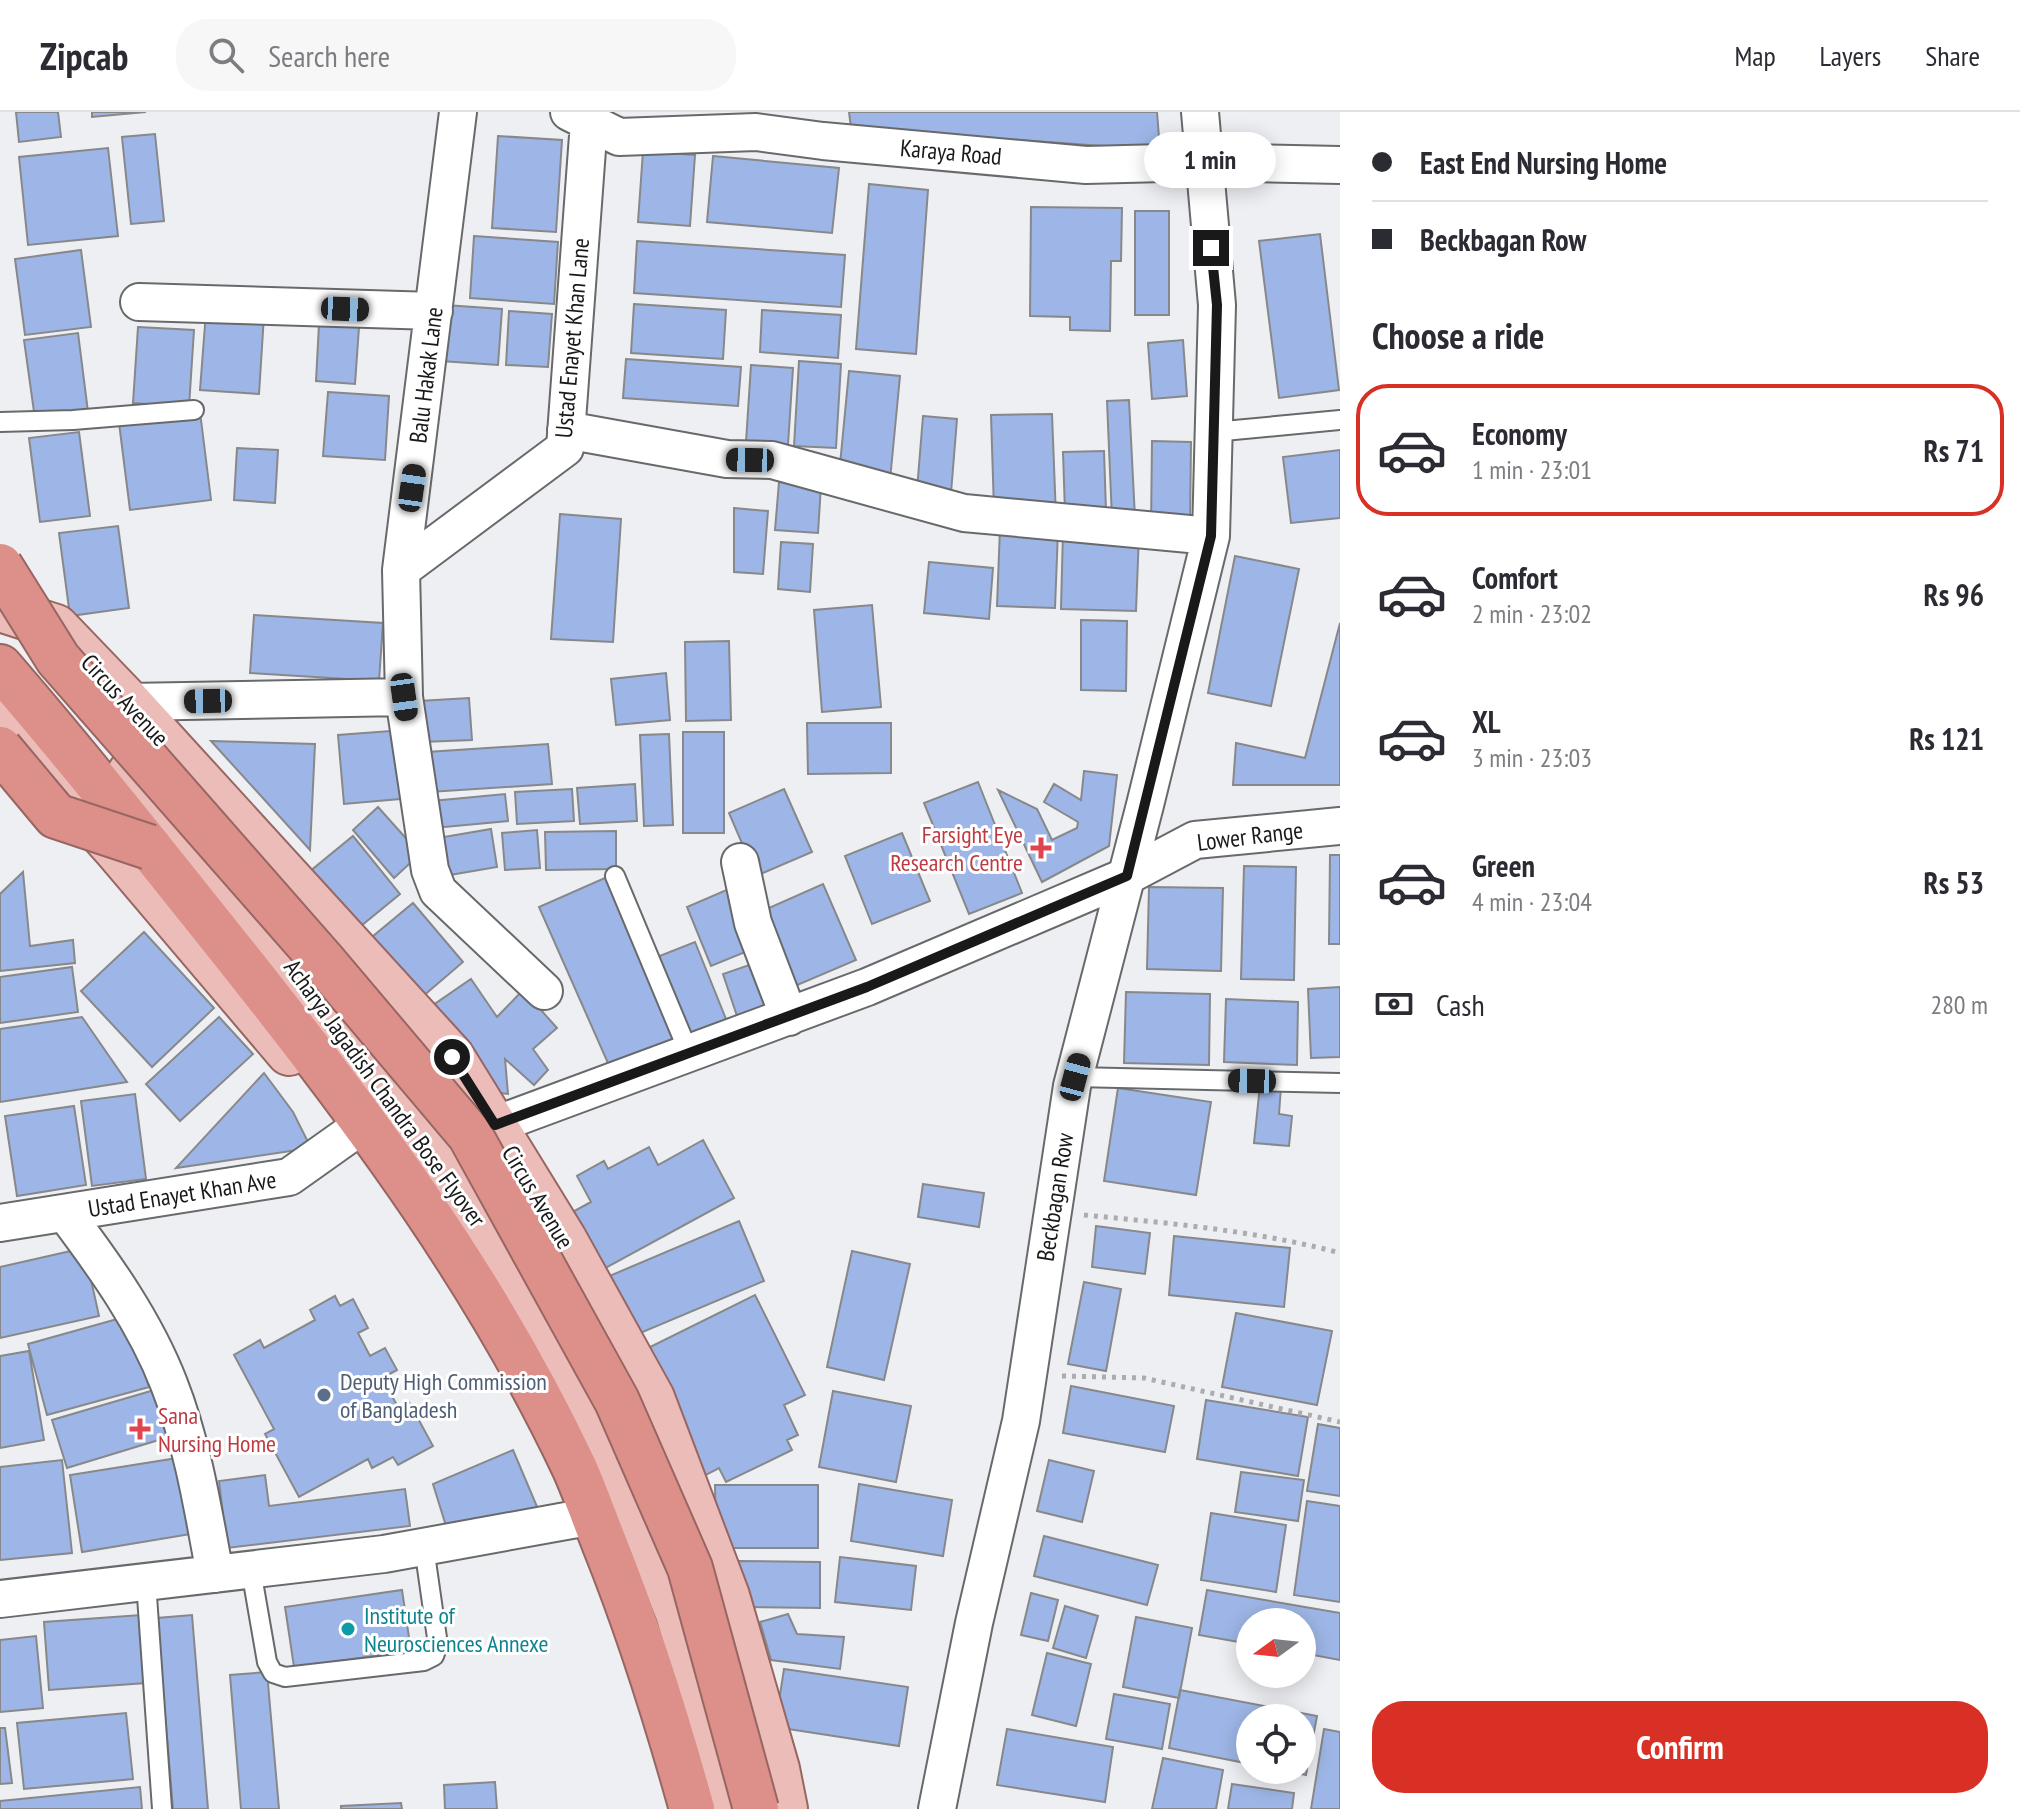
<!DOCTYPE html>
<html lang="en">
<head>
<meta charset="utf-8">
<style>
  body { margin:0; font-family:"PT Sans Narrow",sans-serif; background:#f7f7f7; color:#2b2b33; height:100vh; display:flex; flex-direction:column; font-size:30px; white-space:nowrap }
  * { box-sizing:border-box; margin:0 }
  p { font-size:26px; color:#7c7c81 }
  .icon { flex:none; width:44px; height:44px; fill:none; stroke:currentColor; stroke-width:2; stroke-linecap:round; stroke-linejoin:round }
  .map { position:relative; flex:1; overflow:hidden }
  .sheet { display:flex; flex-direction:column; background:#fff; width:680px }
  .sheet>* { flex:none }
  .hud { display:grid; align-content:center; height:176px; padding:0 32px; background:#fff }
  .needle { width:52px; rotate:255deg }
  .tools { position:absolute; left:1236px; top:1496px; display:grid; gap:16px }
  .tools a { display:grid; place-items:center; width:80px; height:80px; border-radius:50%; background:#fff; box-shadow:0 4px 20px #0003; font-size:40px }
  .end { position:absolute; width:36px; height:36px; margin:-18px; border:10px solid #19191a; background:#fff; box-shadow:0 0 0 4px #fff }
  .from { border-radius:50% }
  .bubble { position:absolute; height:56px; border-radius:28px; background:#fff; box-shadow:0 4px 20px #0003; font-size:26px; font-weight:600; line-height:56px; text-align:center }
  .car { position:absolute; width:24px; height:48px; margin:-24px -12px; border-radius:10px; box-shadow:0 0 6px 2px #0007; background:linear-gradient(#222 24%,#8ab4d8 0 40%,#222 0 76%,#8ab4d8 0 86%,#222 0) }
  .hud b { display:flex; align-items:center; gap:28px; height:76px; font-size:30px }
  .hud b+b { border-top:2px solid #e1e1e2 }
  .hud i { width:20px; height:20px; background:#2b2b33 }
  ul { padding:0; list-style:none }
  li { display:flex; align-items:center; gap:24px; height:132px; margin:0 16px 12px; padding:0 16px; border:4px solid transparent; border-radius:32px }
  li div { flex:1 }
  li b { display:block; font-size:30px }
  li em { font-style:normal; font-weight:600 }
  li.selected { border-color:#d93025 }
  li>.icon { width:72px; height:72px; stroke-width:1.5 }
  h2 { padding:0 32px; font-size:36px; line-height:96px }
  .pay { display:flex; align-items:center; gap:20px; height:88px; padding:0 32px; font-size:30px }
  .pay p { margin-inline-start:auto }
  .button { display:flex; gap:16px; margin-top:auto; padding:16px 32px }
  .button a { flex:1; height:92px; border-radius:32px; background:#d93025; color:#fff; font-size:32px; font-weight:600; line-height:92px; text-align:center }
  header { display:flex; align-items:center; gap:48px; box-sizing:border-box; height:112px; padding:0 40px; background:#fff; border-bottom:2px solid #e1e1e2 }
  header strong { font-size:38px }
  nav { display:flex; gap:44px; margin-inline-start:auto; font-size:28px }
  .search { width:560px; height:72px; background:#f7f7f7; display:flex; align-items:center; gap:20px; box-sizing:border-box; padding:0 28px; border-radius:32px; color:#7c7c81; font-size:30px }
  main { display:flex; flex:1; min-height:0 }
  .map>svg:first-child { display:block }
  .building { fill:#9eb6e7; stroke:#87888a; stroke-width:2 }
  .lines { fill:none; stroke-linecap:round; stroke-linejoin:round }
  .service-casing { stroke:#68696b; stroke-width:22 }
  .minor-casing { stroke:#68696b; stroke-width:40 }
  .primary-casing { stroke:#986662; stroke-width:48 }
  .motorway-casing { stroke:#986662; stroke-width:48 }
  .path { stroke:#acacaf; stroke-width:5; stroke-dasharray:4 6; stroke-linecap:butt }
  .service { stroke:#fff; stroke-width:18 }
  .minor { stroke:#fff; stroke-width:36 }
  .primary { stroke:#ebbcb8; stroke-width:44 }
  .motorway { stroke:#dd8f89; stroke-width:44 }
  .motorway-bridge-casing { stroke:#986662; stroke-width:48; stroke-linecap:butt }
  .motorway-bridge { stroke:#dd8f89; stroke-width:44 }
  .route { stroke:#19191a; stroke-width:10 }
  .health-dot { fill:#e0444e; stroke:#fff; stroke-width:3 }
  .service-dot { fill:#5c6f8a; stroke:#fff; stroke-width:3 }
  .culture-dot { fill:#0f9aa8; stroke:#fff; stroke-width:3 }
  .labels { text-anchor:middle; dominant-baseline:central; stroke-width:6; stroke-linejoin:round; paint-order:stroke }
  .street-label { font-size:24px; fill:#19191a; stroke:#fff }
  .health-label { font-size:24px; fill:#be3a42; stroke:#fff; text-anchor:end }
  .service-label { font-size:24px; fill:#4e5e75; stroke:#fff; text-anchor:start }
  .culture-label { font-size:24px; fill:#0d838f; stroke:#fff; text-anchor:start }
</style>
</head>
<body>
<header>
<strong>Zipcab</strong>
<div class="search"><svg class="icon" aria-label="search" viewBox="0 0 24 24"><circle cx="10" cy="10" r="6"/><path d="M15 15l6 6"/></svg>Search here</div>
<nav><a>Map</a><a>Layers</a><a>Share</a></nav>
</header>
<main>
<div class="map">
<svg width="1340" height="1697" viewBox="0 0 1340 1697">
  <rect width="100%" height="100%" fill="#eeeff2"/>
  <!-- building -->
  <path class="building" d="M16,0H58L61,25L19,30Z
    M92,0H146L92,5Z
    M849,0H1157L1160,38L851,16Z
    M155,22L164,109L131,112L122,25Z
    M498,24L562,28L556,120L492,116Z
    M108,36L118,124L28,133L19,45Z
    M643,39L695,43L690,114L638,110Z
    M713,44L839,56L832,121L707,110Z
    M869,72L928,78L916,242L856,237Z
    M1031,95L1122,96L1121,149H1111L1110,219L1070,218V205L1030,204Z
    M1135,99H1169V203H1135Z
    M1320,122L1339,278L1279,286L1259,129Z
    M474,124L558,130L554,192L470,186Z
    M637,129L845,143L841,195L634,181Z
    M81,138L91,215L25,223L15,147Z
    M634,192L726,198L723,247L631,241Z
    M445,193L502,197L498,253L441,249Z
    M762,198L841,203L838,246L760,240Z
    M509,199L552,202L548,255L506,253Z
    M206,200L264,203L259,282L200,278Z
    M319,212L359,215L355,272L316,269Z
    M138,215L194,218L189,295L133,291Z
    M78,221L88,300L35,307L24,228Z
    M1183,228L1187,284L1152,287L1148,231Z
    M626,247L741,255L738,294L623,286Z
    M799,249L841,252L836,336L794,334Z
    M751,253L793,256L788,333L746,330Z
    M849,259L900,264L890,368L839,363Z
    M328,280L389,284L385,348L323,344Z
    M1129,288L1135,406L1112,407L1107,289Z
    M200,300L211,388L130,398L119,311Z
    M1052,302L1056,405L994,398L991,303Z
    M923,304L957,307L951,381L917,378Z
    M79,320L90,404L40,410L29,326Z
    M1152,329L1191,330L1190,416H1151Z
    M237,336L278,338L275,391L234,388Z
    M1340,338V406L1291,411L1283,345Z
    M1104,339L1106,399L1065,400L1063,340Z
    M779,370L821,373L818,421L775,418Z
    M734,396L768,399L763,462L734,460Z
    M560,402L621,407L613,530L551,527Z
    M118,414L129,496L70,504L59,421Z
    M1000,416L1058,418L1055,496L997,494Z
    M1063,419L1139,422L1136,499L1061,497Z
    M781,430L813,432L810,480L778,477Z
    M1235,444L1299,457L1271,594L1208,581Z
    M929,450L993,456L989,507L924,501Z
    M872,493L881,595L822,600L814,498Z
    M254,503L383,511L379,569L250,561Z
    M1081,508L1127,509L1126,579L1081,578Z
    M1340,511V673H1233L1236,631L1305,646Z
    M729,529L731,608L686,609L685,530Z
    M666,561L670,608L616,613L611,567Z
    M469,586L472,628L422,630L419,589Z
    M807,611H891V661L808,662Z
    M404,618L411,686L344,692L338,623Z
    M683,620H724V721H683Z
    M669,622L673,713L644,714L640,623Z
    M211,629L315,632L310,738Z
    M548,632L552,672L430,680L427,640Z
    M1084,659L1117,663L1109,734L1042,770L998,678L1037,697L1052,728L1077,716L1078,710L1044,690L1054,672L1081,688Z
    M978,670L1022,781L969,802L924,691Z
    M635,672L637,709L580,712L577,676Z
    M572,677L574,709L517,712L515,680Z
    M784,677L812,740L756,764L729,701Z
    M505,682L508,709L434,716L432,689Z
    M378,695L420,742L394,766L353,718Z
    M491,717L497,755L438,765L432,727Z
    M537,718L540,756L505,758L502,721Z
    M616,719V757L546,758L545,720Z
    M902,721L930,789L872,812L845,744Z
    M353,724L400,782L356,818L309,760Z
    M1330,743H1340V832H1329Z
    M1244,754L1296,755L1294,868L1241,867Z
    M23,760L30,834L73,828L75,851L0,859V782Z
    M607,765L678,929L611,958L539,795Z
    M823,772L856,848L795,874L762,799Z
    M1149,775L1223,776L1221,859L1147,857Z
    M731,776L755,836L711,854L687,795Z
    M413,791L463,850L422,885L372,825Z
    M144,820L214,896L152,955L81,879Z
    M695,830L728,912L690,927L657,845Z
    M758,850L774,894L738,907L723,862Z
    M72,855L78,900L0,911V865Z
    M471,867L497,905L523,878L557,916L533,937L548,958L534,973L505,947L508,982L479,979L423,900Z
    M1340,875V945L1311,946L1308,877Z
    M1126,880L1210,882L1209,953L1124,951Z
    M1226,887L1298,890L1297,953L1224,950Z
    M82,905L127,970L0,990V917Z
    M219,905L253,942L180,1009L146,972Z
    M264,961L293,1000L311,1036L176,1056Z
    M1260,973L1281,975L1279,1002L1292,1004L1289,1034L1254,1031Z
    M1118,976L1211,990L1196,1083L1104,1069Z
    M135,982L146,1067L92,1074L81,989Z
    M74,994L86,1073L17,1084L5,1004Z
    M703,1028L734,1086L587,1166L556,1109L591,1090L577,1064L604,1049L608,1057L649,1035L658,1053Z
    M923,1072L984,1081L979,1115L918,1105Z
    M739,1109L764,1169L626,1227L600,1168Z
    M1096,1114L1150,1121L1145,1162L1092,1155Z
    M1174,1124L1290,1136L1284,1195L1169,1183Z
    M84,1136L99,1204L0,1226V1155Z
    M852,1139L910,1152L884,1268L827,1255Z
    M1084,1170L1121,1177L1106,1259L1068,1252Z
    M755,1183L805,1283L784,1293L798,1323L787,1328L792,1338L726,1370L719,1356L700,1366L638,1241Z
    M335,1184L340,1194L353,1187L368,1216L358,1221L370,1244L385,1236L397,1258L382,1266L398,1295L409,1290L433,1334L398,1353L393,1345L372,1356L368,1347L299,1385L265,1322L274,1317L234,1243L260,1228L264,1236L315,1208L310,1198Z
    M1236,1201L1332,1219L1317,1293L1222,1275Z
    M128,1204L149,1275L47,1303L28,1232Z
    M29,1239L44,1328L0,1336V1244Z
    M1071,1274L1174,1294L1165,1340L1063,1321Z
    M161,1276L175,1323L67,1356L52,1308Z
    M833,1279L911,1294L896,1370L819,1355Z
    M1206,1288L1308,1305L1298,1364L1197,1347Z
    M1318,1312L1340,1316V1384L1307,1379Z
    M513,1338L538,1397L446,1414L433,1372Z
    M184,1345L197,1421L82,1440L70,1363Z
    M62,1348L72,1441L0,1448V1355Z
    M1049,1348L1094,1359L1082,1410L1037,1399Z
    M1241,1360L1304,1368L1298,1409L1235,1400Z
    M265,1363L269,1394L405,1377L410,1414L227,1436L219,1369Z
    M859,1372L952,1388L943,1444L851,1429Z
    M715,1373H818V1436H716Z
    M1307,1389L1340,1394V1490L1294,1483Z
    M1211,1401L1286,1413L1276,1480L1201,1468Z
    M1044,1424L1158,1453L1147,1493L1034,1464Z
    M840,1445L916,1454L911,1498L835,1490Z
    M739,1449L820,1450V1496L738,1495Z
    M402,1478L411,1539L294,1555L285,1495Z
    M1207,1478L1340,1501V1548L1302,1541V1510H1250V1532L1199,1523Z
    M1031,1481L1058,1488L1048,1529L1021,1523Z
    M1065,1494L1098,1504L1086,1546L1053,1536Z
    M788,1502L797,1522L844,1525L840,1557L771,1548L760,1510Z
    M141,1503L146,1571L49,1578L44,1510Z
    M192,1503L208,1697H173L157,1506Z
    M1136,1505L1192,1516L1179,1586L1123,1575Z
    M36,1524L43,1596L0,1600V1528Z
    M1047,1541L1091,1552L1076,1614L1032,1603Z
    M784,1557L908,1575L899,1634L775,1615Z
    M267,1560L279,1697H241L230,1563Z
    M1180,1578L1317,1604L1306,1663L1283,1658H1302V1606H1250V1652L1169,1636Z
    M1114,1582L1170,1592L1162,1637L1106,1627Z
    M126,1601L133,1667L24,1677L17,1611Z
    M0,1616H5L12,1671L0,1672Z
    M1007,1617L1113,1635L1105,1690L997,1673Z
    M1324,1617L1340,1620V1697H1311Z
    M1163,1646L1223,1658L1216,1697H1152Z
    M495,1670L497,1697H445L444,1673Z
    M1232,1672L1294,1681L1292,1697H1228Z
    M140,1675L142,1697H0V1689Z
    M401,1691L402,1697H341V1694Z"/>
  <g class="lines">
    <!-- service casing -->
    <g class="service-casing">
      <path id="service" d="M0,310L73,308L194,298
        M1213,320L1340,308
        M615,764L689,941
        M1075,965L1340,971
        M251,1458L267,1550L273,1561L285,1565L424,1549L434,1544L438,1533L424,1435
        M146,1470L162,1697"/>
    </g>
    <!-- minor casing -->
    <g class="minor-casing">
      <path id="minor" d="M569,0L619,25L756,20L823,29L1086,53L1203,50L1340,53
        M139,190L434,199
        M566,318L727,347L772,348L964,401L1211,424
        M401,458L565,336L589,10
        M404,585L430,758L438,779L544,879
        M128,590L404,585L401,458L458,0
        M740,750L753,811L789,905
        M495,1013L867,875L1127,764L1195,728L1340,714
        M65,1101C105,1154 145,1210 169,1272C193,1333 203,1398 215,1462
        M0,1111L289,1065L351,1021
        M0,1487L384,1442L577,1407
        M937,1697L974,1511L1021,1309L1072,974L1145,693L1211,424L1217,193L1200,0"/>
    </g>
    <!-- primary casing -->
    <g class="primary-casing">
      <path id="primary" d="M0,497L56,515L128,590L452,945L564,1127L652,1286L727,1484L777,1657L785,1697
        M0,607L115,736L289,941
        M130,661L313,880L398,990L462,1078L535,1198L642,1412L678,1501L733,1697"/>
    </g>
    <!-- motorway casing -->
    <g class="motorway-casing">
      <path id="motorway" d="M0,555C83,651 161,750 240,849C368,1010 487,1170 575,1357C586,1382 595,1408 605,1433C640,1520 667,1607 692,1697"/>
    </g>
    <!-- path -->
    <path class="path" d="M1084,1103C1169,1111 1258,1119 1340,1141
      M1062,1264L1144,1266L1340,1310"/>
    <!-- service -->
    <use href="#service" class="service"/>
    <!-- minor -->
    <use href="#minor" class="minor"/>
    <!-- primary -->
    <use href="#primary" class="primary"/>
    <!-- motorway -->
    <use href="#motorway" class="motorway"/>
    <!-- motorway-bridge casing -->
    <g class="motorway-bridge-casing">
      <path id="motorway-bridge" d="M0,454L58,547L323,849L470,1023L617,1289L690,1456L756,1697
        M0,637L56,704L149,735"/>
    </g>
    <!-- motorway-bridge -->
    <use href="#motorway-bridge" class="motorway-bridge"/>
  </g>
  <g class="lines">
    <!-- route -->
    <path class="route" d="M452,945L495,1013L867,875L1127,764L1211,424L1217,193L1211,136"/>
  </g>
  <!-- markers -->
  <g class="health-dot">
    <path d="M1037 724h8v8h8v8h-8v8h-8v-8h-8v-8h8z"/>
    <path d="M136 1305h8v8h8v8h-8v8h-8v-8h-8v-8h8z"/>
  </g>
  <circle class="service-dot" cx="324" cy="1283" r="8"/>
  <circle class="culture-dot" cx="348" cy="1517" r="8"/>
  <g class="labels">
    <!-- street labels -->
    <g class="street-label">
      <text transform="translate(951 40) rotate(5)">Karaya Road</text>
      <text transform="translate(572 226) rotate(-85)">Ustad Enayet Khan Lane</text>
      <text transform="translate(426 263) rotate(-83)">Balu Hakak Lane</text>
      <text transform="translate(125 588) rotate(47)">Circus Avenue</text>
      <text transform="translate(1250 724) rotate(-7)">Lower Range</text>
      <text transform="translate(385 981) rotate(54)">Acharya Jagadish Chandra Bose Flyover</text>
      <text transform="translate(182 1082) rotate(-9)">Ustad Enayet Khan Ave</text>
      <text transform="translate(538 1085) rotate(59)">Circus Avenue</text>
      <text transform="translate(1055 1085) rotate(-81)">Beckbagan Row</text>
    </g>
    <!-- health labels -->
    <g class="health-label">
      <text x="1023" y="722">Farsight Eye<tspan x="1023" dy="28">Research Centre</tspan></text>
      <text x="158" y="1303" text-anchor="start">Sana<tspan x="158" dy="28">Nursing Home</tspan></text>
    </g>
    <!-- service labels -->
    <g class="service-label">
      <text x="340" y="1269">Deputy High Commission<tspan x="340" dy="28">of Bangladesh</tspan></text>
    </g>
    <!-- culture labels -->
    <g class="culture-label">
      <text x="364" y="1503">Institute of<tspan x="364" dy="28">Neurosciences Annexe</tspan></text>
    </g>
  </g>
</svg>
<div class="tools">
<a><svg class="needle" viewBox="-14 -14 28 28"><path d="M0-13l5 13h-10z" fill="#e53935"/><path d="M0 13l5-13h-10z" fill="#7c7c81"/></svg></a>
<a><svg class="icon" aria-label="locate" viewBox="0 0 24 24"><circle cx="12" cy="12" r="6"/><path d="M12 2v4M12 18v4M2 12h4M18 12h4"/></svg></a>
</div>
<i class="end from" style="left:452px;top:945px"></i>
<i class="end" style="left:1211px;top:136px"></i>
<div class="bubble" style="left:1144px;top:20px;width:132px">1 min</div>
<i class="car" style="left:345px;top:197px;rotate:92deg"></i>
<i class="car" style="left:750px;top:348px;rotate:271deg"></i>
<i class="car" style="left:412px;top:376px;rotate:8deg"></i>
<i class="car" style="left:404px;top:585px;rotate:172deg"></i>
<i class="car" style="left:208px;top:589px;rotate:269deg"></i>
<i class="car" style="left:1075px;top:965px;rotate:15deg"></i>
<i class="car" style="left:1252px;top:969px;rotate:271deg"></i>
</div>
<section class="sheet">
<div class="hud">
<b><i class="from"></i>East End Nursing Home</b>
<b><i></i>Beckbagan Row</b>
</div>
<h2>Choose a ride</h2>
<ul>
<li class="selected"><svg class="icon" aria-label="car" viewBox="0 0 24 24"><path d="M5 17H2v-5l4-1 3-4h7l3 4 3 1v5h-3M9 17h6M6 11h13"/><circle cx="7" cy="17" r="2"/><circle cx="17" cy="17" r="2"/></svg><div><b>Economy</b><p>1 min · 23:01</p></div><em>Rs 71</em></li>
<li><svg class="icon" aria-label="car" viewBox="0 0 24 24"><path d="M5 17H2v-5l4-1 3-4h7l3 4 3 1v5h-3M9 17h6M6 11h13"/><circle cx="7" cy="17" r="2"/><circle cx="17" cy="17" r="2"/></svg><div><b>Comfort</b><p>2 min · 23:02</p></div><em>Rs 96</em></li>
<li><svg class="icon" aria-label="car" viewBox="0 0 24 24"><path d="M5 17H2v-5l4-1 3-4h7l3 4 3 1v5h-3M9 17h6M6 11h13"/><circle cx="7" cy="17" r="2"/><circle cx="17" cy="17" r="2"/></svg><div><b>XL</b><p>3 min · 23:03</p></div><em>Rs 121</em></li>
<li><svg class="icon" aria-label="car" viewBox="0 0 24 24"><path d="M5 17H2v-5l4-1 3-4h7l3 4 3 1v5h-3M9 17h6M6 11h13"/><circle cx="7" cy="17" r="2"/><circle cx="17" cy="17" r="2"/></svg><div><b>Green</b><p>4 min · 23:04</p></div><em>Rs 53</em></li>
</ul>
<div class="pay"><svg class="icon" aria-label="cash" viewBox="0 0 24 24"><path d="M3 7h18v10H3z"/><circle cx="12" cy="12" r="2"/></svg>Cash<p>280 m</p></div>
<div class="button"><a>Confirm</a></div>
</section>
</main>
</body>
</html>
